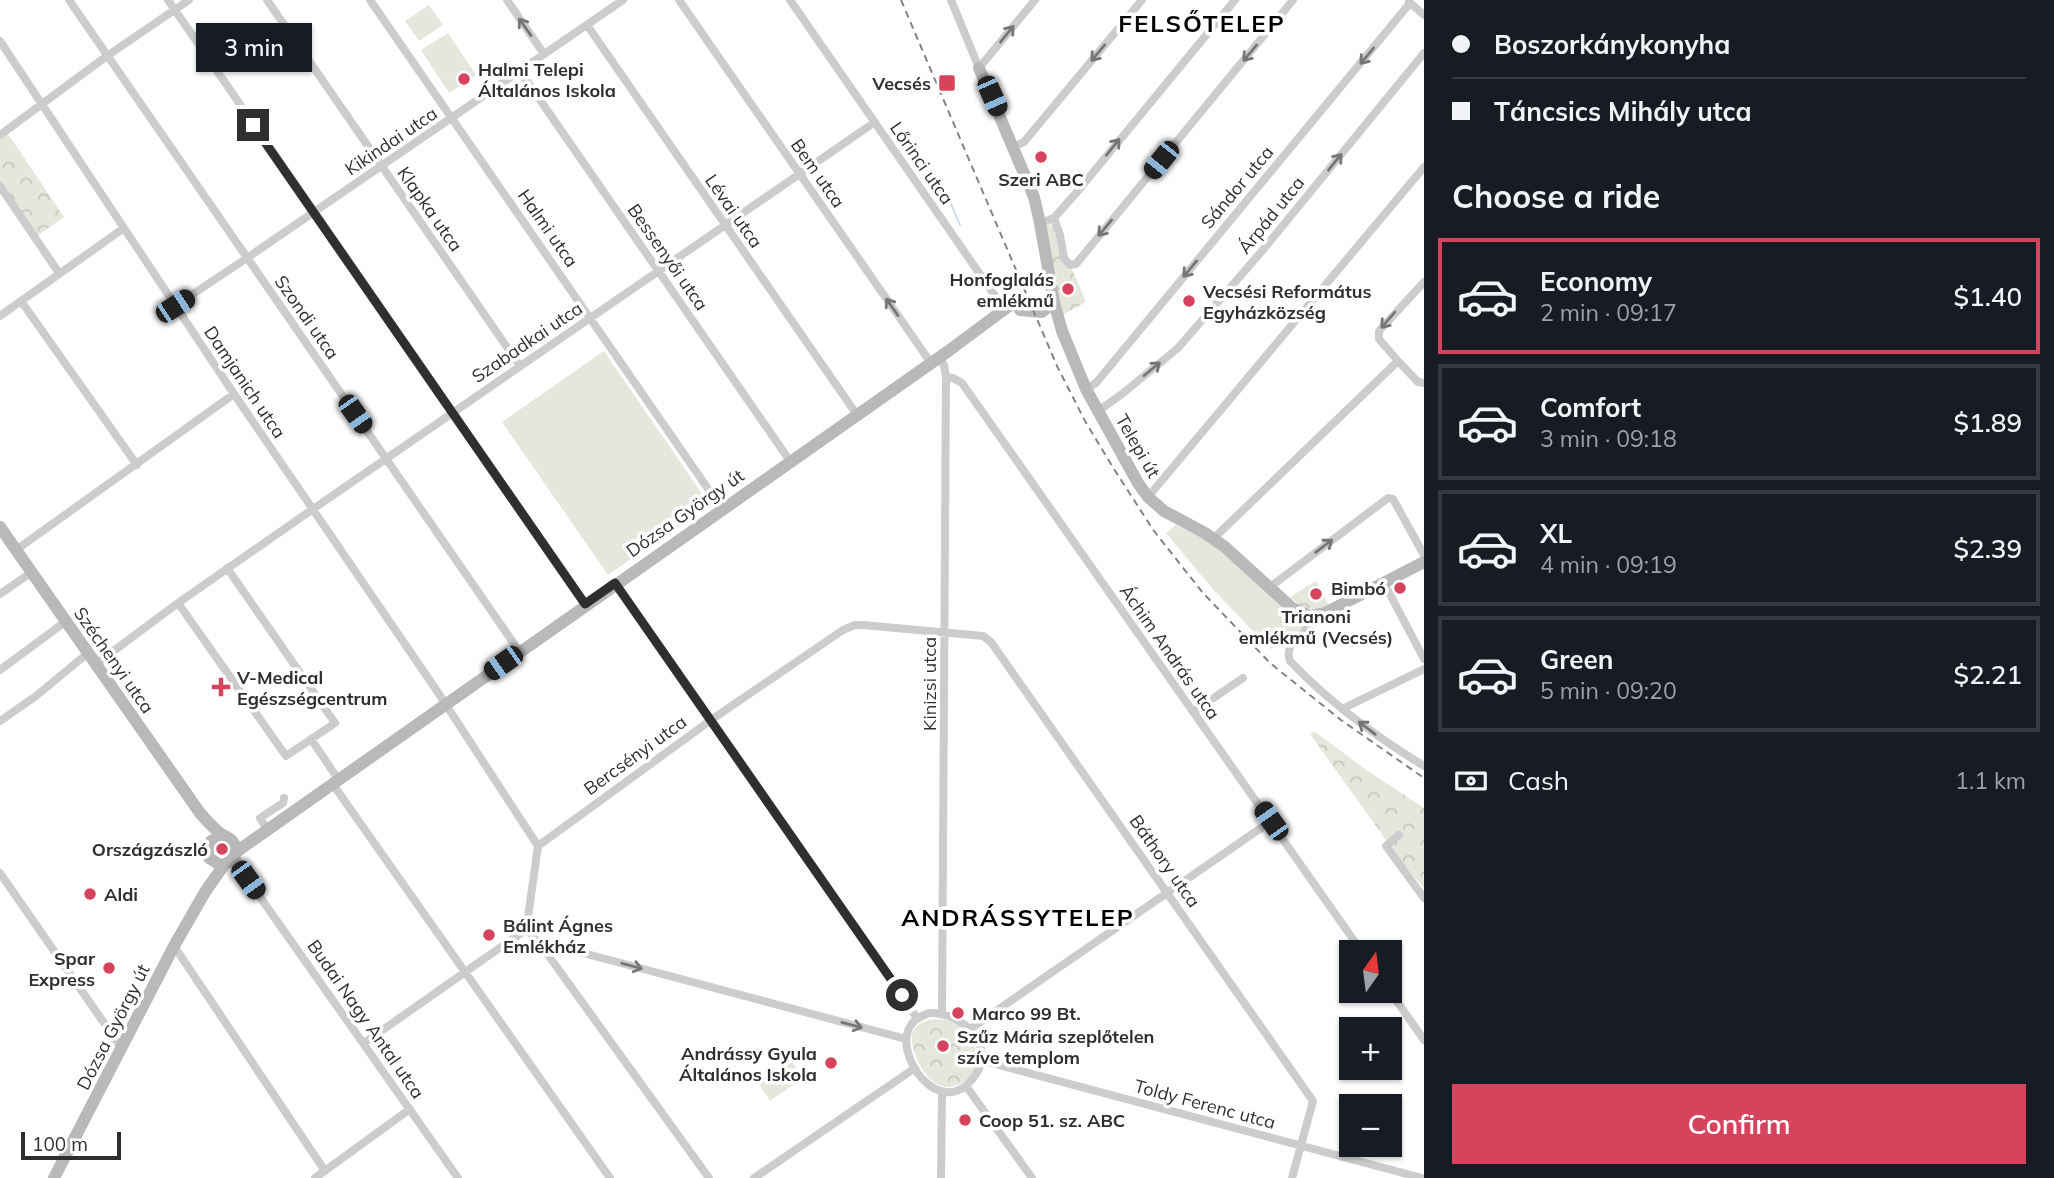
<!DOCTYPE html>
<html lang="en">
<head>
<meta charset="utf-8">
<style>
  body { margin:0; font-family:Mulish,sans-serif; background:#20242c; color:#f1f3f6; height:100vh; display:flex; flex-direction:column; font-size:26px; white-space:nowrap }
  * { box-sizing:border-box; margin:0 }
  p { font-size:23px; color:#9ea1a6 }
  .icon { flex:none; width:38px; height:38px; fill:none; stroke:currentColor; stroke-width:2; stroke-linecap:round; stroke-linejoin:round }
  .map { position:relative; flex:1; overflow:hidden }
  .side { display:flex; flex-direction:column; background:#171b24; width:630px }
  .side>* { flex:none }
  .banner { display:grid; align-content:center; height:154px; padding:0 28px; background:#171b24 }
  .needle { width:46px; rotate:14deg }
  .buttons { position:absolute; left:1339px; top:940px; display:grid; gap:14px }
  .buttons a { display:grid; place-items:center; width:63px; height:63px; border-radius:0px; background:#171b24; box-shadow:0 2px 5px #0004; font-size:35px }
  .scale { position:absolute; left:21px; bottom:18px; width:100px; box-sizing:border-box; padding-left:7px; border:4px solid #2f2f2f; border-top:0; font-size:19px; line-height:24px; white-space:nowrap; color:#2f2f2f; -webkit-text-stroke:5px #fff; paint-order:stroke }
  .end { position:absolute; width:32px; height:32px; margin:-16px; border:9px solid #2f2f2f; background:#fff; box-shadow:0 0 0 4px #fff }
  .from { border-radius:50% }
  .bubble { position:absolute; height:49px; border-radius:0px; background:#171b24; box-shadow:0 2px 5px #0004; font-size:23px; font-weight:600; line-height:49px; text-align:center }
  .car { position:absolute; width:21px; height:42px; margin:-21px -10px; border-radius:9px; box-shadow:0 0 5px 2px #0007; background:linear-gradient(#222 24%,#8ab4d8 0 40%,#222 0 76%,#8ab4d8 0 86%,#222 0) }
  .banner b { display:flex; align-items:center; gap:24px; height:66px; font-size:26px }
  .banner b+b { border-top:2px solid #363941 }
  .banner i { width:18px; height:18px; background:#f1f3f6 }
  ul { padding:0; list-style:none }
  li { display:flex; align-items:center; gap:21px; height:116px; margin:0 14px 10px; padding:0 14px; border:4px solid #363941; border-radius:0px }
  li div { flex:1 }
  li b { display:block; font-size:26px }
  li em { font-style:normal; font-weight:600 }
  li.on { border-color:#d5435d }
  li>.icon { width:63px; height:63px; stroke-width:1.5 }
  h2 { padding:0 28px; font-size:32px; line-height:84px }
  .pay { display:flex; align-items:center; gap:18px; height:77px; padding:0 28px; font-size:26px }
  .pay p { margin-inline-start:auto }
  .cta { display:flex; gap:14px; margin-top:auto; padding:14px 28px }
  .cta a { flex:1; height:80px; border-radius:0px; background:#d5435d; color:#fff; font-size:28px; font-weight:600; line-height:80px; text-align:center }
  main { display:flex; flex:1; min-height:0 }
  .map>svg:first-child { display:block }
  .grass { fill:#e4e8dc }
  .park { fill:url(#park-crowns) }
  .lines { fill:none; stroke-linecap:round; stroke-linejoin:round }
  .stream { stroke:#cde1e9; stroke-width:2 }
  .street { stroke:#ccc; stroke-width:8 }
  .secondary { stroke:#b9b9b9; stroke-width:12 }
  .rail { stroke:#848484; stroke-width:2; stroke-dasharray:7 5; stroke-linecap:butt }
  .oneway { stroke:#767676 }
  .route { stroke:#2f2f2f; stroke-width:9 }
  .poi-dot { fill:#d5435d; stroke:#fff; stroke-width:2.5 }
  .labels { text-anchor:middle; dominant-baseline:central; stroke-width:7; stroke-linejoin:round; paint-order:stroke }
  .poi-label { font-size:18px; font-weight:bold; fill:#2f2f2f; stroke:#fff; text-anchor:start }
  .street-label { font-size:18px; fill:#2f2f2f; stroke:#fff }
  .district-label { font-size:24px; font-weight:bold; letter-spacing:2px; fill:#000; stroke:#fff }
</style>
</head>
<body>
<main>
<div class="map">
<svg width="1424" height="1178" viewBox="0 0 1424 1178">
  <defs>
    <pattern id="park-crowns" width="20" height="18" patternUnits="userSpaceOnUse" patternTransform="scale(1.75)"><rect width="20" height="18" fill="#e4e8dc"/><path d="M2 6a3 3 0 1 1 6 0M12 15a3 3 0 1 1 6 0" fill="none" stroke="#c4c7bd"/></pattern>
  </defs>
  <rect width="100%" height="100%" fill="#fff"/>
  <!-- grass -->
  <path class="grass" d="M429,5L443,25L419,41L405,21Z
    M448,33L476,75L449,93L421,50Z
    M604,351L709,504L608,575L502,422Z
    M1176,525L1215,544L1311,621L1288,646L1279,642L1270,649L1210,586L1166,533Z
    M792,1062L803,1078L770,1101L759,1084Z"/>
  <!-- park -->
  <path class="park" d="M8,134L64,217L37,236L0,182V140Z
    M1047,224L1053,225L1066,265L1073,271L1086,302L1061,316L1045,226Z
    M1316,581L1329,606C1310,610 1305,611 1290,597Z
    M1314,731L1365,769L1424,808V888L1401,861L1310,734Z
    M938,1019C945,1020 953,1021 959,1025C979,1038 985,1070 962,1083C941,1095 925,1078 917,1059C907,1036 910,1021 938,1019Z"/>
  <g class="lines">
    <!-- stream -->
    <path class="stream" d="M951,204L960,225"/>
    <!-- street -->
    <path class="street" d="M69,0L519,651
      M168,0L585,604
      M267,0L520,366
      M370,0L722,509
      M507,0L544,54
      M679,0L931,363
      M790,0L1004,309
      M951,0L979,68L1035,0
      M1409,2L1424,15
      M587,25L857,415
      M0,41L234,394L437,691L538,846
      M520,71L790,461
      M0,135L107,56L189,0
      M1013,147L1024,142L1142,0
      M0,186L59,273
      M1054,218L1060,235L1064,258L1070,265L1076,264L1293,0
      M1040,223L1054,218L1077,192L1235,0
      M21,301L137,465
      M175,306L247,258L623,0
      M0,316L124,228
      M938,357L944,365L946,377L942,1013
      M1398,361L1379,339V331L1424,282
      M946,377L953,378L962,383L1362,952
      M1086,389L1096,383L1410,3
      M1098,411L1122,394L1178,348L1262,251L1424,53
      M1148,497L1424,167
      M1214,538L1398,361L1418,382L1424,383
      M16,550L234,394
      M615,583L917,1018
      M1384,583L1424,659
      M1270,587L1388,498L1393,499L1424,555
      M0,594L32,572
      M178,603L286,756L335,723L227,568
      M1310,616C1309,622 1308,627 1304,632C1295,641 1285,647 1290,661C1329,702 1375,736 1424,766
      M96,664L178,603L313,509L875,122
      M0,670L65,622
      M1342,709L1424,669
      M1193,712L1243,678
      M0,721L36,696L88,653
      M311,739L338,779
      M332,783L610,1178
      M267,829L260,818L283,803L284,798
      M1399,835L1386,846L1424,898
      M235,855L248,880L458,1178
      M0,873L122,1049
      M526,931L538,846L711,720L843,630L855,625H863L983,636L991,642L1313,1101L1292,1178
      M526,931L530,933L543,948L709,1178
      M174,946L325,1171
      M543,948L553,945L906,1039
      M1389,990L1424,1040
      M929,1013C961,1012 998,1044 974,1077C940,1123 891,1053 911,1025C915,1018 922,1016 929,1013Z
      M970,1029L1271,821
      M364,1043L521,933L526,931
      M980,1060L1422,1178
      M966,1086L1032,1178
      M315,1178L410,1109
      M754,1178L915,1068
      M941,1178L942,1092"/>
    <!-- secondary -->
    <path class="secondary" d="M979,68L1034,197L1040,223L1054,302L1062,331L1086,389L1138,483L1148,497L1164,511L1205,533L1225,547L1292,608L1310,616L1325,613L1424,562
      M1020,310L1042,312L1054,302
      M0,527L200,813C206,820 212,827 220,833C224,837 230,837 233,842C241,854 231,864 220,865L209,858L207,849L211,841L223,836
      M236,852L947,352L1009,306L1021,303L1054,302
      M54,1178L174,946L205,892L224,865"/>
    <!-- rail -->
    <path class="rail" d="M901,0L1057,366L1085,421L1112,466L1154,531L1203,593L1270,663L1341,720L1424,778"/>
  </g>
  <!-- one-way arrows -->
  <defs><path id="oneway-shaft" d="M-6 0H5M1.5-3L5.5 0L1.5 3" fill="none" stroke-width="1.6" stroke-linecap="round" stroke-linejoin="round" transform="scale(1.75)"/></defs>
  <g class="oneway">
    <use href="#oneway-shaft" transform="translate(525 27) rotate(-125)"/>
    <use href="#oneway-shaft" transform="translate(1007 34) rotate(-51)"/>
    <use href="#oneway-shaft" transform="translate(1098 53) rotate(130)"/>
    <use href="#oneway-shaft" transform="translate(1250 53) rotate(130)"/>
    <use href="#oneway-shaft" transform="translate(1367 56) rotate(130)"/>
    <use href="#oneway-shaft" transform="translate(1113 147) rotate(-51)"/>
    <use href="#oneway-shaft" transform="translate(1335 162) rotate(-51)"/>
    <use href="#oneway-shaft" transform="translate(1105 228) rotate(130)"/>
    <use href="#oneway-shaft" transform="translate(1190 269) rotate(130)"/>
    <use href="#oneway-shaft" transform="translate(892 307) rotate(-125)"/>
    <use href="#oneway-shaft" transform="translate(1388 320) rotate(131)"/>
    <use href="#oneway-shaft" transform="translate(1152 369) rotate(-40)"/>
    <use href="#oneway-shaft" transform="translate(1324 546) rotate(-37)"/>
    <use href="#oneway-shaft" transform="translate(1367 728) rotate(-143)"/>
    <use href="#oneway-shaft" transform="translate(632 966) rotate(15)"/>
    <use href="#oneway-shaft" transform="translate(852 1025) rotate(15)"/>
  </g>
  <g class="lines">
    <!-- route -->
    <path class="route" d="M253,125L585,604L615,583L902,995"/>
  </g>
  <!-- markers -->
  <g class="poi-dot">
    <circle cx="464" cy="79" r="7"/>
    <rect x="938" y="74" width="18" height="18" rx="3.5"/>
    <circle cx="1041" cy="157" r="7"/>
    <circle cx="1068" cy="289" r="7"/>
    <circle cx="1189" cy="301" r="7"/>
    <circle cx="1400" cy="588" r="7"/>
    <circle cx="1316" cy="594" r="7"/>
    <path d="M217.5 676.5h7v7h7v7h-7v7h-7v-7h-7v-7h7z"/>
    <circle cx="222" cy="849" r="7"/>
    <circle cx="90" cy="894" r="7"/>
    <circle cx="489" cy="935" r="7"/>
    <circle cx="109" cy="968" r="7"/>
    <circle cx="958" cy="1013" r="7"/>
    <circle cx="943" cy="1046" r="7"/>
    <circle cx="831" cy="1063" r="7"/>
    <circle cx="965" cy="1120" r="7"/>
  </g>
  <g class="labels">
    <!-- poi labels -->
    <g class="poi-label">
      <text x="478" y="69">Halmi Telepi<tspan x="478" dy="21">Általános Iskola</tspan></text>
      <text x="931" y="83" text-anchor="end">Vecsés</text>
      <text x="1041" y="179" text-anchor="middle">Szeri ABC</text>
      <text x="1054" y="279" text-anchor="end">Honfoglalás<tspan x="1054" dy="21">emlékmű</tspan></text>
      <text x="1203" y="291">Vecsési Református<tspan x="1203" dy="21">Egyházközség</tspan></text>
      <text x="1386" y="588" text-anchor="end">Bimbó</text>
      <text x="1316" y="616" text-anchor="middle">Trianoni<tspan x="1316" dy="21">emlékmű (Vecsés)</tspan></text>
      <text x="237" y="677">V-Medical<tspan x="237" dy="21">Egészségcentrum</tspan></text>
      <text x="208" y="849" text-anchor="end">Országzászló</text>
      <text x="104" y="894">Aldi</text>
      <text x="503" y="925">Bálint Ágnes<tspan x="503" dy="21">Emlékház</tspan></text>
      <text x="95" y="958" text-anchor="end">Spar<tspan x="95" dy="21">Express</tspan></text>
      <text x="972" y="1013">Marco 99 Bt.</text>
      <text x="957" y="1036">Szűz Mária szeplőtelen<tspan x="957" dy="21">szíve templom</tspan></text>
      <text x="817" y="1053" text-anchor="end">Andrássy Gyula<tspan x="817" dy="21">Általános Iskola</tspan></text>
      <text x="979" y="1120">Coop 51. sz. ABC</text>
    </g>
    <!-- street labels -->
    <g class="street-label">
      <text transform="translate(391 141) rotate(-34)">Kikindai utca</text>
      <text transform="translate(922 163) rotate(55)">Lőrinci utca</text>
      <text transform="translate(818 173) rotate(55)">Bem utca</text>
      <text transform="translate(1237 187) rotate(-50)">Sándor utca</text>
      <text transform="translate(430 209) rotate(55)">Klapka utca</text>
      <text transform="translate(734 211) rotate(55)">Lévai utca</text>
      <text transform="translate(1271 215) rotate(-51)">Árpád utca</text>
      <text transform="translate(548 228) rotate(55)">Halmi utca</text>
      <text transform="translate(668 257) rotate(55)">Bessenyői utca</text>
      <text transform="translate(307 317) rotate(55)">Szondi utca</text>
      <text transform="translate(527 342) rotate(-34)">Szabadkai utca</text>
      <text transform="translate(245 382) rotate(56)">Damjanich utca</text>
      <text transform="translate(1138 446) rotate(60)">Telepi út</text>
      <text transform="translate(685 513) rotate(-35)">Dózsa György út</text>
      <text transform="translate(1170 652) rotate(55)">Áchim András utca</text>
      <text transform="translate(114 660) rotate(55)">Széchenyi utca</text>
      <text transform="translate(929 684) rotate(-90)">Kinizsi utca</text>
      <text transform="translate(635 755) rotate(-36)">Bercsényi utca</text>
      <text transform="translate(1165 861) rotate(55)">Báthory utca</text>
      <text transform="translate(366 1019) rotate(55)">Budai Nagy Antal utca</text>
      <text transform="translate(113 1027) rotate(-63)">Dózsa György út</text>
      <text transform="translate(1205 1104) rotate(15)">Toldy Ferenc utca</text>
    </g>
    <!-- district labels -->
    <g class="district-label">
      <text x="1202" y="23">FELSŐTELEP</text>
      <text x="1018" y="917">ANDRÁSSYTELEP</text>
    </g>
  </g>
</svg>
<div class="buttons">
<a><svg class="needle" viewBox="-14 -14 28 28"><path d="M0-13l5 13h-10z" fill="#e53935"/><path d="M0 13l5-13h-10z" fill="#9ea1a6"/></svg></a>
<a>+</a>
<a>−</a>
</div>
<div class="scale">100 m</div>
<i class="end from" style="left:902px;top:995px"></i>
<i class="end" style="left:253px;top:125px"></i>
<div class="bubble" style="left:196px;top:23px;width:116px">3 min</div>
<i class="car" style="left:992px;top:96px;rotate:156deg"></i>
<i class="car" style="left:1161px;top:160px;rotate:219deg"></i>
<i class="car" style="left:175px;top:306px;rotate:57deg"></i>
<i class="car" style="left:355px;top:414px;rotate:145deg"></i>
<i class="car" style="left:503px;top:663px;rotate:235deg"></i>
<i class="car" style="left:1271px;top:821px;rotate:325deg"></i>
<i class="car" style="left:248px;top:880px;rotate:144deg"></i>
</div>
<section class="side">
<div class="banner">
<b><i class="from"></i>Boszorkánykonyha</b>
<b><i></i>Táncsics Mihály utca</b>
</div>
<h2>Choose a ride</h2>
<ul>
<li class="on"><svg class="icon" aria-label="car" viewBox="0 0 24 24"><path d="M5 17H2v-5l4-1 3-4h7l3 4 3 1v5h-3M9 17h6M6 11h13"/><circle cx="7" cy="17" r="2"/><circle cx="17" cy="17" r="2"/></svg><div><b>Economy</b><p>2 min · 09:17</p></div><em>$1.40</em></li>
<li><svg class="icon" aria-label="car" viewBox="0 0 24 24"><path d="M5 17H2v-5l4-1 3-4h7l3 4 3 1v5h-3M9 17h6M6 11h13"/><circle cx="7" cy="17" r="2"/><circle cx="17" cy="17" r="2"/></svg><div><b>Comfort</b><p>3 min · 09:18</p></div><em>$1.89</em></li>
<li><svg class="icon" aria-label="car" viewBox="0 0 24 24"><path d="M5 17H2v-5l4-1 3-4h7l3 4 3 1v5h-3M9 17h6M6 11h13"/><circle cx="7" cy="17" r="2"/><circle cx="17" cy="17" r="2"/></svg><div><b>XL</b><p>4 min · 09:19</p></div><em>$2.39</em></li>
<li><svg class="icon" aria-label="car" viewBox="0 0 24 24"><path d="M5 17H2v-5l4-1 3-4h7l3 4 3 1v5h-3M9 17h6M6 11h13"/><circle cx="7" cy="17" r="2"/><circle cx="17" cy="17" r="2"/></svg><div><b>Green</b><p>5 min · 09:20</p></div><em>$2.21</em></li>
</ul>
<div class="pay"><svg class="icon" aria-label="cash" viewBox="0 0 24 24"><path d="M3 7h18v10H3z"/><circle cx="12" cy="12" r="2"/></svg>Cash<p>1.1 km</p></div>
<div class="cta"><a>Confirm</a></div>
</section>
</main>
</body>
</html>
